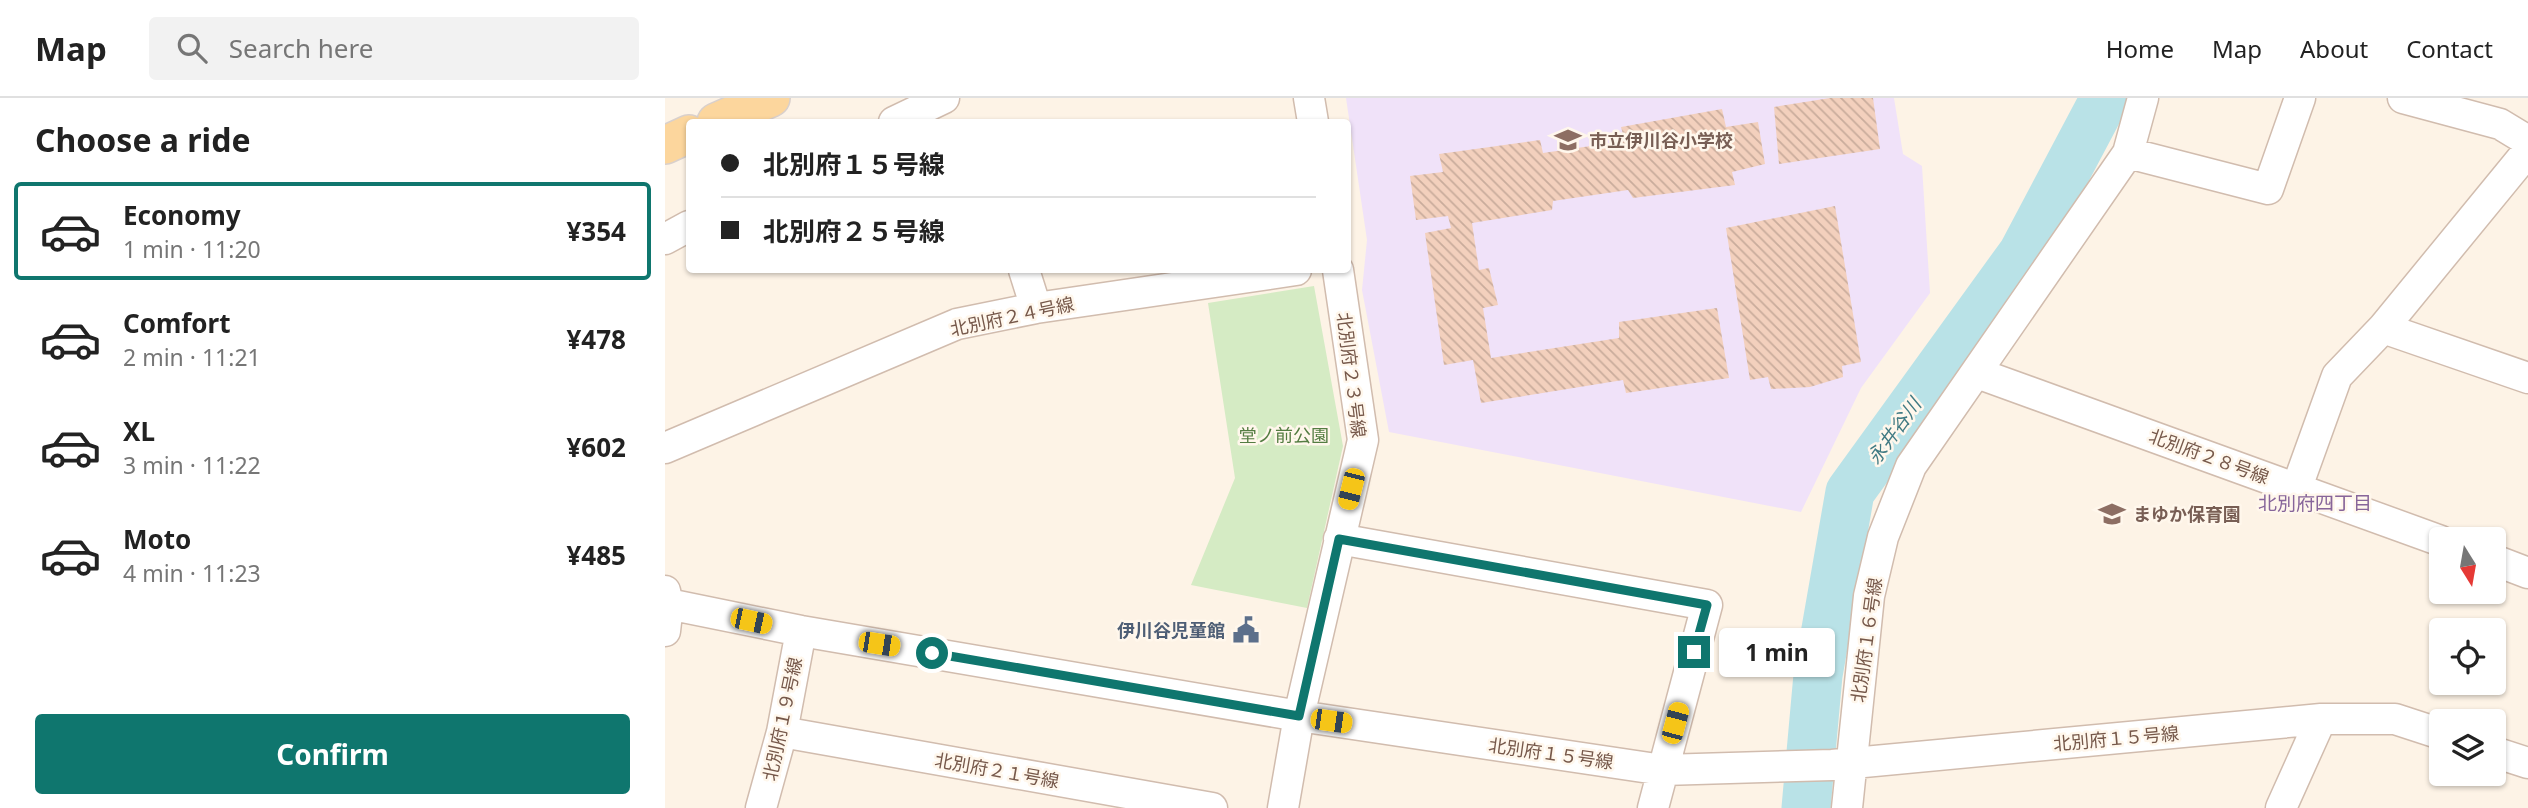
<!DOCTYPE html>
<html lang="en">
<head>
<meta charset="utf-8">
<style>
  body { margin:0; font-family:"Noto Sans","Noto Sans JP",sans-serif; background:#f2f2f2; color:#222; height:100vh; display:flex; flex-direction:column; font-size:26px; white-space:nowrap }
  * { box-sizing:border-box; margin:0 }
  p { font-size:23px; color:#767676 }
  .icon { flex:none; width:38px; height:38px; fill:none; stroke:currentColor; stroke-width:2; stroke-linecap:round; stroke-linejoin:round }
  .map { position:relative; flex:1; overflow:hidden }
  .side { display:flex; flex-direction:column; background:#fff; width:665px }
  .side>* { flex:none }
  .top-card { position:absolute; left:21px; top:21px; width:665px; height:154px; border-radius:7px; box-shadow:0 2px 5px #0004; display:grid; align-content:center; height:154px; padding:0 35px; background:#fff }
  .needle { width:46px; rotate:169deg }
  .fabs { position:absolute; left:1764px; top:429px; display:grid; gap:14px }
  .fabs a { display:grid; place-items:center; width:77px; height:77px; border-radius:7px; background:#fff; box-shadow:0 2px 5px #0004; font-size:35px }
  .end { position:absolute; width:32px; height:32px; margin:-16px; border:9px solid #0f766e; background:#fff; box-shadow:0 0 0 4px #fff }
  .from { border-radius:50% }
  .bubble { position:absolute; height:49px; border-radius:7px; background:#fff; box-shadow:0 2px 5px #0004; font-size:23px; font-weight:700; line-height:49px; text-align:center }
  .car { position:absolute; width:21px; height:42px; margin:-21px -10px; border-radius:9px; box-shadow:0 0 5px 2px #0007; background:linear-gradient(#f5c518 24%,#345 0 40%,#f5c518 0 76%,#345 0 86%,#f5c518 0) }
  .top-card b { display:flex; align-items:center; gap:24px; height:66px; font-size:26px }
  .top-card b+b { border-top:2px solid #e0e0e0 }
  .top-card i { width:18px; height:18px; background:#222 }
  ul { padding:0; list-style:none }
  li { display:flex; align-items:center; gap:21px; height:98px; margin:0 14px 10px; padding:0 21px; border:4px solid transparent; border-radius:7px }
  li div { flex:1 }
  li b { display:block; font-size:26px }
  li em { font-style:normal; font-weight:700 }
  li.active { border-color:#0f766e }
  li>.icon { width:63px; height:63px; stroke-width:1.5 }
  h2 { padding:0 35px; font-size:32px; line-height:84px }
  .button { display:flex; gap:14px; margin-top:auto; padding:14px 35px }
  .button a { flex:1; height:80px; border-radius:7px; background:#0f766e; color:#fff; font-size:28px; font-weight:700; line-height:80px; text-align:center }
  header { display:flex; align-items:center; gap:42px; box-sizing:border-box; height:98px; padding:0 35px; background:#fff; border-bottom:2px solid #e0e0e0 }
  header strong { font-size:33px }
  nav { display:flex; gap:38px; margin-inline-start:auto; font-size:24px }
  .search { width:490px; height:63px; background:#f2f2f2; display:flex; align-items:center; gap:18px; box-sizing:border-box; padding:0 24px; border-radius:7px; color:#767676; font-size:26px }
  main { display:flex; flex:1; min-height:0 }
  .map>svg:first-child { display:block }
  .education { fill:#f0e2f9 }
  .green { fill:#d5ebc4 }
  .lines { fill:none; stroke-linecap:round; stroke-linejoin:round }
  .river { stroke:#b9e2e7; stroke-width:49 }
  .building { fill:url(#building-back-hatch) }
  .minor-casing { stroke:#d1bcae; stroke-width:33 }
  .major-casing { stroke:#d9d0cc; stroke-width:40 }
  .minor { stroke:#fff; stroke-width:30 }
  .major { stroke:#fcd69d; stroke-width:37 }
  .route { stroke:#0f766e; stroke-width:9 }
  .labels { text-anchor:middle; dominant-baseline:central; stroke-width:5; stroke-linejoin:round; paint-order:stroke }
  .education-label { font-size:18px; font-weight:bold; fill:#785e54; stroke:#fff7ec; text-anchor:start }
  .street-label { font-size:18px; fill:#76584a; stroke:#fff7ec }
  .park-label { font-size:18px; fill:#547d42; stroke:#fff7ec }
  .service-label { font-size:18px; font-weight:bold; fill:#4e5e75; stroke:#fff7ec; text-anchor:end }
  .water-label { font-size:19px; font-style:italic; fill:#407a83; stroke:#fff7ec }
  .neighbourhood-label { font-size:19px; fill:#87659a; stroke:#fff7ec }
</style>
</head>
<body>
<header>
<strong>Map</strong>
<div class="search"><svg class="icon" aria-label="search" viewBox="0 0 24 24"><circle cx="10" cy="10" r="6"/><path d="M15 15l6 6"/></svg>Search here</div>
<nav><a>Home</a><a>Map</a><a>About</a><a>Contact</a></nav>
</header>
<main>
<section class="side">
<h2>Choose a ride</h2>
<ul>
<li class="active"><svg class="icon" aria-label="car" viewBox="0 0 24 24"><path d="M5 17H2v-5l4-1 3-4h7l3 4 3 1v5h-3M9 17h6M6 11h13"/><circle cx="7" cy="17" r="2"/><circle cx="17" cy="17" r="2"/></svg><div><b>Economy</b><p>1 min · 11:20</p></div><em>¥354</em></li>
<li><svg class="icon" aria-label="car" viewBox="0 0 24 24"><path d="M5 17H2v-5l4-1 3-4h7l3 4 3 1v5h-3M9 17h6M6 11h13"/><circle cx="7" cy="17" r="2"/><circle cx="17" cy="17" r="2"/></svg><div><b>Comfort</b><p>2 min · 11:21</p></div><em>¥478</em></li>
<li><svg class="icon" aria-label="car" viewBox="0 0 24 24"><path d="M5 17H2v-5l4-1 3-4h7l3 4 3 1v5h-3M9 17h6M6 11h13"/><circle cx="7" cy="17" r="2"/><circle cx="17" cy="17" r="2"/></svg><div><b>XL</b><p>3 min · 11:22</p></div><em>¥602</em></li>
<li><svg class="icon" aria-label="car" viewBox="0 0 24 24"><path d="M5 17H2v-5l4-1 3-4h7l3 4 3 1v5h-3M9 17h6M6 11h13"/><circle cx="7" cy="17" r="2"/><circle cx="17" cy="17" r="2"/></svg><div><b>Moto</b><p>4 min · 11:23</p></div><em>¥485</em></li>
</ul>
<div class="button"><a>Confirm</a></div>
</section>
<div class="map">
<svg width="1863" height="710" viewBox="0 0 1863 710">
  <defs>
    <pattern id="building-back-hatch" width="6" height="6" patternUnits="userSpaceOnUse" patternTransform="scale(1.75)"><rect width="6" height="6" fill="#f3d0bd"/><path d="M-1 5l2 2M0 0l6 6M5-1l2 2" fill="none" stroke="#c9ac9c"/></pattern>
  </defs>
  <rect width="100%" height="100%" fill="#fdf3e6"/>
  <!-- education -->
  <path class="education" d="M681,0H1229L1238,56L1257,68L1265,195L1196,290L1136,414L724,334L697,192L702,142Z"/>
  <!-- green -->
  <path class="green" d="M649,188L678,348L642,510L526,487L570,380L543,205Z"/>
  <g class="lines">
    <!-- river -->
    <path class="river" d="M1141,710L1153,577L1185,394L1358,155L1440,0"/>
  </g>
  <!-- building -->
  <path class="building" d="M1165,0H1208L1215,51L1114,66L1109,9Z
    M1057,11L1061,29L1093,24L1100,66L1067,74L1070,87L968,100L963,92L888,103L887,112L807,125L814,172L824,170L833,207L818,210L826,260L954,240V224L1052,210L1064,280L961,295L958,282L816,305L808,262L779,267L760,135L786,130L783,118L751,122L745,78L778,74L774,56L875,42L878,55L960,43L956,29Z
    M1170,108L1196,264L1177,268L1178,279L1145,289L1106,291L1103,279L1085,282L1061,130Z"/>
  <g class="lines">
    <!-- minor casing -->
    <g class="minor-casing">
      <path id="minor" d="M644,0L648,24
        M1738,0L1835,26L1863,43
        M229,24L279,0
        M1463,55L1603,91L1635,0
        M0,141L24,128
        M359,172L371,210
        M1718,230L1863,280
        M1312,275L1776,443
        M0,350L292,226L371,210L631,172
        M1632,389L1672,278L1718,230L1863,53
        M674,441L1042,507L988,710
        M1829,462L1863,475
        M0,493L3,506L0,533
        M3,506L136,533L634,618L998,672L1167,667L1656,621H1730L1776,636
        M117,634L547,710
        M1829,654L1863,665
        M96,710L117,634L136,533
        M618,710L634,618L698,342L673,172
        M1182,710L1204,498L1218,439L1246,368L1463,55L1478,0
        M1616,710L1656,621"/>
    </g>
    <!-- major casing -->
    <g class="major-casing">
      <path id="major" d="M51,24L106,0
        M0,47L24,36"/>
    </g>
    <!-- minor -->
    <use href="#minor" class="minor"/>
    <!-- major -->
    <use href="#major" class="major"/>
  </g>
  <g class="lines">
    <!-- route -->
    <path class="route" d="M267,555L634,618L674,441L1042,507L1029,554"/>
  </g>
  <!-- icons -->
  <defs>
    <g id="school-bare" transform="scale(2.1)"><path d="M0-5L7-2L0 1L-7-2ZM-4 1L0 2.5L4 1V4Q0 6-4 4Z" fill="#8d6e63" stroke="#fff7ec" stroke-width="2.5" paint-order="stroke"/></g>
    <g id="civic-bare" transform="scale(2.1)"><path d="M-.6-6.5H3V-4.5H.6V-3L4-1V1h2V6H-6V1h2V-1L-.6-3ZM-1.2 2.5V6h2.4V2.5Z" fill="#5c6f8a" stroke="#fff7ec" stroke-width="2.5" paint-order="stroke"/></g>
  </defs>
  <g fill-rule="evenodd">
    <use href="#school-bare" x="903" y="42"/>
    <use href="#school-bare" x="1447" y="416"/>
    <use href="#civic-bare" x="581" y="532"/>
  </g>
  <g class="labels">
    <!-- education labels -->
    <g class="education-label">
      <text x="924" y="42">市立伊川谷小学校</text>
      <text x="1468" y="416">まゆか保育園</text>
    </g>
    <!-- street labels -->
    <g class="street-label">
      <text transform="translate(347 218) rotate(-12)">北別府２４号線</text>
      <text transform="translate(687 277) rotate(83)">北別府２３号線</text>
      <text transform="translate(1544 358) rotate(20)">北別府２８号線</text>
      <text transform="translate(1201 542) rotate(-82)">北別府１６号線</text>
      <text transform="translate(117 621) rotate(-78)">北別府１９号線</text>
      <text transform="translate(1451 640) rotate(-5)">北別府１５号線</text>
      <text transform="translate(886 655) rotate(8)">北別府１５号線</text>
      <text transform="translate(332 672) rotate(10)">北別府２１号線</text>
    </g>
    <!-- park labels -->
    <g class="park-label">
      <text x="619" y="337">堂ノ前公園</text>
    </g>
    <!-- service labels -->
    <g class="service-label">
      <text x="560" y="532">伊川谷児童館</text>
    </g>
    <!-- water labels -->
    <g class="water-label">
      <text transform="translate(1229 333) rotate(-54)">永井谷川</text>
    </g>
    <!-- neighbourhood labels -->
    <g class="neighbourhood-label">
      <text x="1650" y="405">北別府四丁目</text>
    </g>
  </g>
</svg>
<div class="fabs">
<a><svg class="needle" viewBox="-14 -14 28 28"><path d="M0-13l5 13h-10z" fill="#e53935"/><path d="M0 13l5-13h-10z" fill="#767676"/></svg></a>
<a><svg class="icon" aria-label="locate" viewBox="0 0 24 24"><circle cx="12" cy="12" r="6"/><path d="M12 2v4M12 18v4M2 12h4M18 12h4"/></svg></a>
<a><svg class="icon" aria-label="layers" viewBox="0 0 24 24"><path d="M12 4l9 5-9 5-9-5zM3 14l9 5 9-5"/></svg></a>
</div>
<i class="end from" style="left:267px;top:555px"></i>
<i class="end" style="left:1029px;top:554px"></i>
<div class="bubble" style="left:1054px;top:530px;width:116px">1 min</div>
<i class="car" style="left:686px;top:391px;rotate:194deg"></i>
<i class="car" style="left:86px;top:523px;rotate:102deg"></i>
<i class="car" style="left:214px;top:546px;rotate:99deg"></i>
<i class="car" style="left:666px;top:623px;rotate:98deg"></i>
<i class="car" style="left:1010px;top:625px;rotate:15deg"></i>
<div class="top-card">
<b><i class="from"></i>北別府１５号線</b>
<b><i></i>北別府２５号線</b>
</div>
</div>
</main>
</body>
</html>
